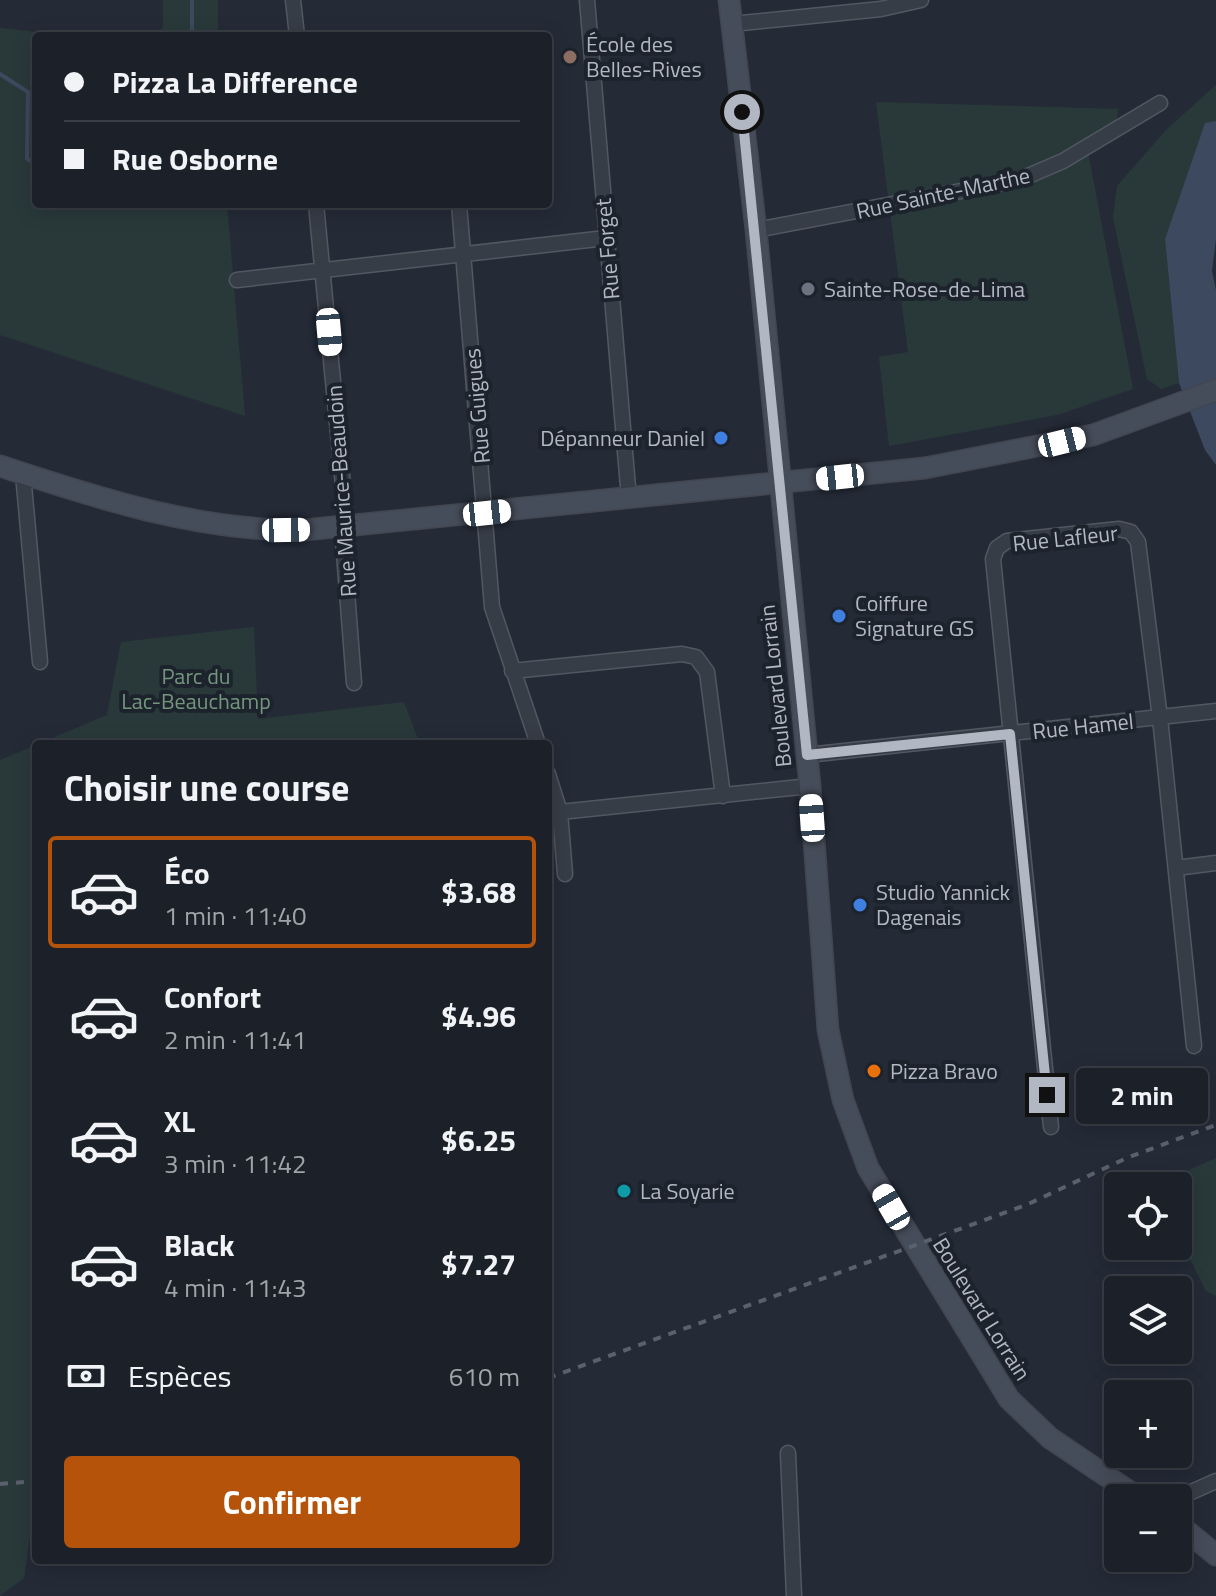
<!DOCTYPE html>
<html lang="fr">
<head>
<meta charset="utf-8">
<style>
  body { margin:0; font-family:"Titillium Web",sans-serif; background:#282d35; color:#f1f3f6; height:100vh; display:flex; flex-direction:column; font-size:30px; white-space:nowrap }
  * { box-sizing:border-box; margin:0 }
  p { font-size:26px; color:#a0a3a8 }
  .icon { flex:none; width:44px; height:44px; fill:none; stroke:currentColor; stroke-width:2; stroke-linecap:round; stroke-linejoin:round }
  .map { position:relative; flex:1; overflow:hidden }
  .drawer { position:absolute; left:32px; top:740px; width:520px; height:824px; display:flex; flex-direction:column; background:#1b2029; border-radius:8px; box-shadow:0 4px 20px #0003,0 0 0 2px #393e46 }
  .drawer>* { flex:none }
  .top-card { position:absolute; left:32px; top:32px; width:520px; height:176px; border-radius:8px; box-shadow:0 4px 20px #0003,0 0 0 2px #393e46; display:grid; align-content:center; height:176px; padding:0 32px; background:#1b2029 }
  .fabs { position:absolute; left:1104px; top:1172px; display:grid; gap:16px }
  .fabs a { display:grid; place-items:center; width:88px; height:88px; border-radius:8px; background:#1b2029; box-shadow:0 4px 20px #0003,0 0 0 2px #393e46; font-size:40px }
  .end { position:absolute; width:36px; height:36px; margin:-18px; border:10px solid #b2b8c3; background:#111; box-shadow:0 0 0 4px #111 }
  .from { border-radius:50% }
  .bubble { position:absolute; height:56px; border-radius:8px; background:#1b2029; box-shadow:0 4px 20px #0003,0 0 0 2px #393e46; font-size:26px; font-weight:700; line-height:56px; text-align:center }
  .car { position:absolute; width:24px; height:48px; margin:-24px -12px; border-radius:10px; box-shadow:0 0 6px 2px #0007; background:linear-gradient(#fff 24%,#345 0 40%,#fff 0 76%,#345 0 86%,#fff 0) }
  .top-card b { display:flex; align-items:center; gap:28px; height:76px; font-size:30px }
  .top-card b+b { border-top:2px solid #393e46 }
  .top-card i { width:20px; height:20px; background:#f1f3f6 }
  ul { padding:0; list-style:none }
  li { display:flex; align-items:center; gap:24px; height:112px; margin:0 16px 12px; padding:0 16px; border:4px solid transparent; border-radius:8px }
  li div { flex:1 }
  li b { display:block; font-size:30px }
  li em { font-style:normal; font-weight:700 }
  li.current { border-color:#b45309 }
  li>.icon { width:72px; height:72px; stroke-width:1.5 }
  h2 { padding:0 32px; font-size:36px; line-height:96px }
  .pay { display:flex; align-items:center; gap:20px; height:88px; padding:0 32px; font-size:30px }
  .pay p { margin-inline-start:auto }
  .button { display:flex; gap:16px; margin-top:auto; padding:16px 32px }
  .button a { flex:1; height:92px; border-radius:8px; background:#b45309; color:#fff; font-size:32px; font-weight:700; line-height:92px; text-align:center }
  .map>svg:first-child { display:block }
  .green { fill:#29393a }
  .water { fill:#3c495e }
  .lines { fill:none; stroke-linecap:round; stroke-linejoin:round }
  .stream { stroke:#3c495e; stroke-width:4 }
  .street-casing { stroke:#525862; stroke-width:17 }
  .secondary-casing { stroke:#414650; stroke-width:23 }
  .street { stroke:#373d47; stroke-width:14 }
  .secondary { stroke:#464d5a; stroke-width:20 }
  .rail { stroke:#5a616e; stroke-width:4; stroke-dasharray:8 8; stroke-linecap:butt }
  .route { stroke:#b2b8c3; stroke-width:10 }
  .education-dot { fill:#8d6e63; stroke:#1d232c; stroke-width:3 }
  .worship-dot { fill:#6b7280; stroke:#1d232c; stroke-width:3 }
  .shop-dot { fill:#3f7fe0; stroke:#1d232c; stroke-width:3 }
  .food-dot { fill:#e8710a; stroke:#1d232c; stroke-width:3 }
  .culture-dot { fill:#0f9aa8; stroke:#1d232c; stroke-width:3 }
  .labels { text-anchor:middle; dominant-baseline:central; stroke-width:8; stroke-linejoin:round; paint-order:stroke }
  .poi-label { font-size:22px; fill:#b2b8c3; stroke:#1d232c; text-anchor:start }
  .street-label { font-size:22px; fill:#b2b8c3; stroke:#1d232c }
  .park-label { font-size:22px; fill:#74967d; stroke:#1d232c }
</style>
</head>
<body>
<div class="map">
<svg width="1216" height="1596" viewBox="0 0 1216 1596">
  <rect width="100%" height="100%" fill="#242b37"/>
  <!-- green -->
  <path class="green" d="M163,0H218V36H153L163,27Z
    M0,28L75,36H36V204H227L245,416L0,335Z
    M1216,85V121L1205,124L1165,239L1179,383L1161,389L1147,379L1113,218L1117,186L1166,130Z
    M876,102L1118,109L1116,128L1087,147L1133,389L1057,415L889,446L879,357L908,352Z
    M254,627L258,719L404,702L420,744H38L107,715L121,642Z
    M36,745V1497L24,1578L0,1596V760Z
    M1216,1158V1296L1206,1291L1178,1235V1186H1153Z"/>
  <!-- water -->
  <path class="water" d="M1216,121V239L1212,271L1216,290V465L1205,450L1179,383L1165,239L1205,123Z"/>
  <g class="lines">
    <!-- stream -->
    <path class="stream" d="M192,0V36
      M0,74L28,92L27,159L36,164"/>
    <!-- street casing -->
    <g class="street-casing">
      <path id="street" d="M293,0L297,36
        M587,0L629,499
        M732,24L881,9L921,0
        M316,204L346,517L343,540L354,683
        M459,204L492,607L538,744
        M756,230L1019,180L1063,161L1160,103
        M237,280L606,238
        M23,474L40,662
        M512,671L682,654L696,657L707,672L723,796
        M807,755L1216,711
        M548,774L560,812L565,874
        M560,812L810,786
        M1176,868L1216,863
        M1051,1127L993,559L997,548L1007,541L1119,529L1131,532L1138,542L1160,718L1194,1046
        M788,1453L794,1596
        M1178,1498L1216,1481"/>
    </g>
    <!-- secondary casing -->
    <g class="secondary-casing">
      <path id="secondary" d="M729,0L756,230L810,786L828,1030L843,1100L868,1168L1009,1399L1050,1438L1139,1498
        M0,466C96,498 202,532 304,530L925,468L1093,435L1216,390
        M1178,1524L1216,1555"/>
    </g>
    <!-- street -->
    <use href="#street" class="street"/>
    <!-- secondary -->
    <use href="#secondary" class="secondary"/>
    <!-- rail -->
    <path class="rail" d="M548,1378L1026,1205L1129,1157L1216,1125
      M0,1484L36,1481"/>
  </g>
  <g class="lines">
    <!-- route -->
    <path class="route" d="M742,112L807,755L1010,734L1047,1095"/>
  </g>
  <!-- markers -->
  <circle class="education-dot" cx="570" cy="57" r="8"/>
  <circle class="worship-dot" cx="808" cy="289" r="8"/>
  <g class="shop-dot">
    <circle cx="721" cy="438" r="8"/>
    <circle cx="839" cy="616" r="8"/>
    <circle cx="860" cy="905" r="8"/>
  </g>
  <circle class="food-dot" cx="874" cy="1071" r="8"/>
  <circle class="culture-dot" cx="624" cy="1191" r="8"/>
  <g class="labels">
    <!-- poi labels -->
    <g class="poi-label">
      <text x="586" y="44">École des<tspan x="586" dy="25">Belles-Rives</tspan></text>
      <text x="824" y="289">Sainte-Rose-de-Lima</text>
      <text x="705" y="438" text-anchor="end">Dépanneur Daniel</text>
      <text x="855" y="603">Coiffure<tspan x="855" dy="25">Signature GS</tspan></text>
      <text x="876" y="892">Studio Yannick<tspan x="876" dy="25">Dagenais</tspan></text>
      <text x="890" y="1071">Pizza Bravo</text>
      <text x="640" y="1191">La Soyarie</text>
    </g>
    <!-- street labels -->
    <g class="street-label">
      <text transform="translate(943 193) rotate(-12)">Rue Sainte-Marthe</text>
      <text transform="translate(607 249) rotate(-95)">Rue Forget</text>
      <text transform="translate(477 406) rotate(-95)">Rue Guigues</text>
      <text transform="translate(341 491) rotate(-94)">Rue Maurice-Beaudoin</text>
      <text transform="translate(1065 538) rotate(-6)">Rue Lafleur</text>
      <text transform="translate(775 686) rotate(-96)">Boulevard Lorrain</text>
      <text transform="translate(1083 726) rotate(-6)">Rue Hamel</text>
      <text transform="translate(982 1309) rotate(58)">Boulevard Lorrain</text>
    </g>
    <!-- park labels -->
    <g class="park-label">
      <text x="196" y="676">Parc du<tspan x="196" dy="25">Lac-Beauchamp</tspan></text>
    </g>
  </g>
</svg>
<div class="fabs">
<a><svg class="icon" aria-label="locate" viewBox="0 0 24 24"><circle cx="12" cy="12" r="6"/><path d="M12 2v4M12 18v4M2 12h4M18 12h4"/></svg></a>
<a><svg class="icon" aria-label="layers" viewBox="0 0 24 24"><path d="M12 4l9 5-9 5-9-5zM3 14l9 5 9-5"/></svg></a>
<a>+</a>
<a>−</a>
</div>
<i class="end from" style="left:742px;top:112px"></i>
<i class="end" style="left:1047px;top:1095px"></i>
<div class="bubble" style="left:1076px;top:1068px;width:132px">2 min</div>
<i class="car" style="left:329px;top:332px;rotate:175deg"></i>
<i class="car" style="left:1062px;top:442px;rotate:76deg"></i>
<i class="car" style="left:840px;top:477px;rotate:264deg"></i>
<i class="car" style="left:487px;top:513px;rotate:84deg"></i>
<i class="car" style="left:286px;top:530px;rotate:89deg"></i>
<i class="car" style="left:812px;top:818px;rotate:356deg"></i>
<i class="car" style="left:891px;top:1207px;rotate:330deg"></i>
<div class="top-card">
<b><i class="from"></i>Pizza La Difference</b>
<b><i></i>Rue Osborne</b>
</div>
<section class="drawer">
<h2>Choisir une course</h2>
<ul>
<li class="current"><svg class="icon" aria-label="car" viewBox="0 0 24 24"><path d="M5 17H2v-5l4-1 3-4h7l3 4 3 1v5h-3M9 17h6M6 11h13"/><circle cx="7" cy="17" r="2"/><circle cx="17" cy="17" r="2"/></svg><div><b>Éco</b><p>1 min · 11:40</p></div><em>$3.68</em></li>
<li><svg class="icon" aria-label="car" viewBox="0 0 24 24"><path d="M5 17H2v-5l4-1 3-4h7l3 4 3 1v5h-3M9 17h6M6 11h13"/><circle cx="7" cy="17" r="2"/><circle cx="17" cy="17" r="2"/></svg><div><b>Confort</b><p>2 min · 11:41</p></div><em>$4.96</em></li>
<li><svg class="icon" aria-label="car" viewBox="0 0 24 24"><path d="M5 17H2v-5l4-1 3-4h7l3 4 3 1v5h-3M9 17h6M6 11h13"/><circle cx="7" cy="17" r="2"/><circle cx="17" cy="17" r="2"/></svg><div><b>XL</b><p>3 min · 11:42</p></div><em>$6.25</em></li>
<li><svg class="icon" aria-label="car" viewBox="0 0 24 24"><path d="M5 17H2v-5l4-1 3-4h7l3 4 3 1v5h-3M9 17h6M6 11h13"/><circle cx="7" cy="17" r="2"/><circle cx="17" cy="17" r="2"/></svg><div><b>Black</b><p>4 min · 11:43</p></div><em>$7.27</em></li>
</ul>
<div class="pay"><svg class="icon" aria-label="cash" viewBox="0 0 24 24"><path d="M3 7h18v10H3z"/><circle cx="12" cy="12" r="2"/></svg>Espèces<p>610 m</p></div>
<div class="button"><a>Confirmer</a></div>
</section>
</div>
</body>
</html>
